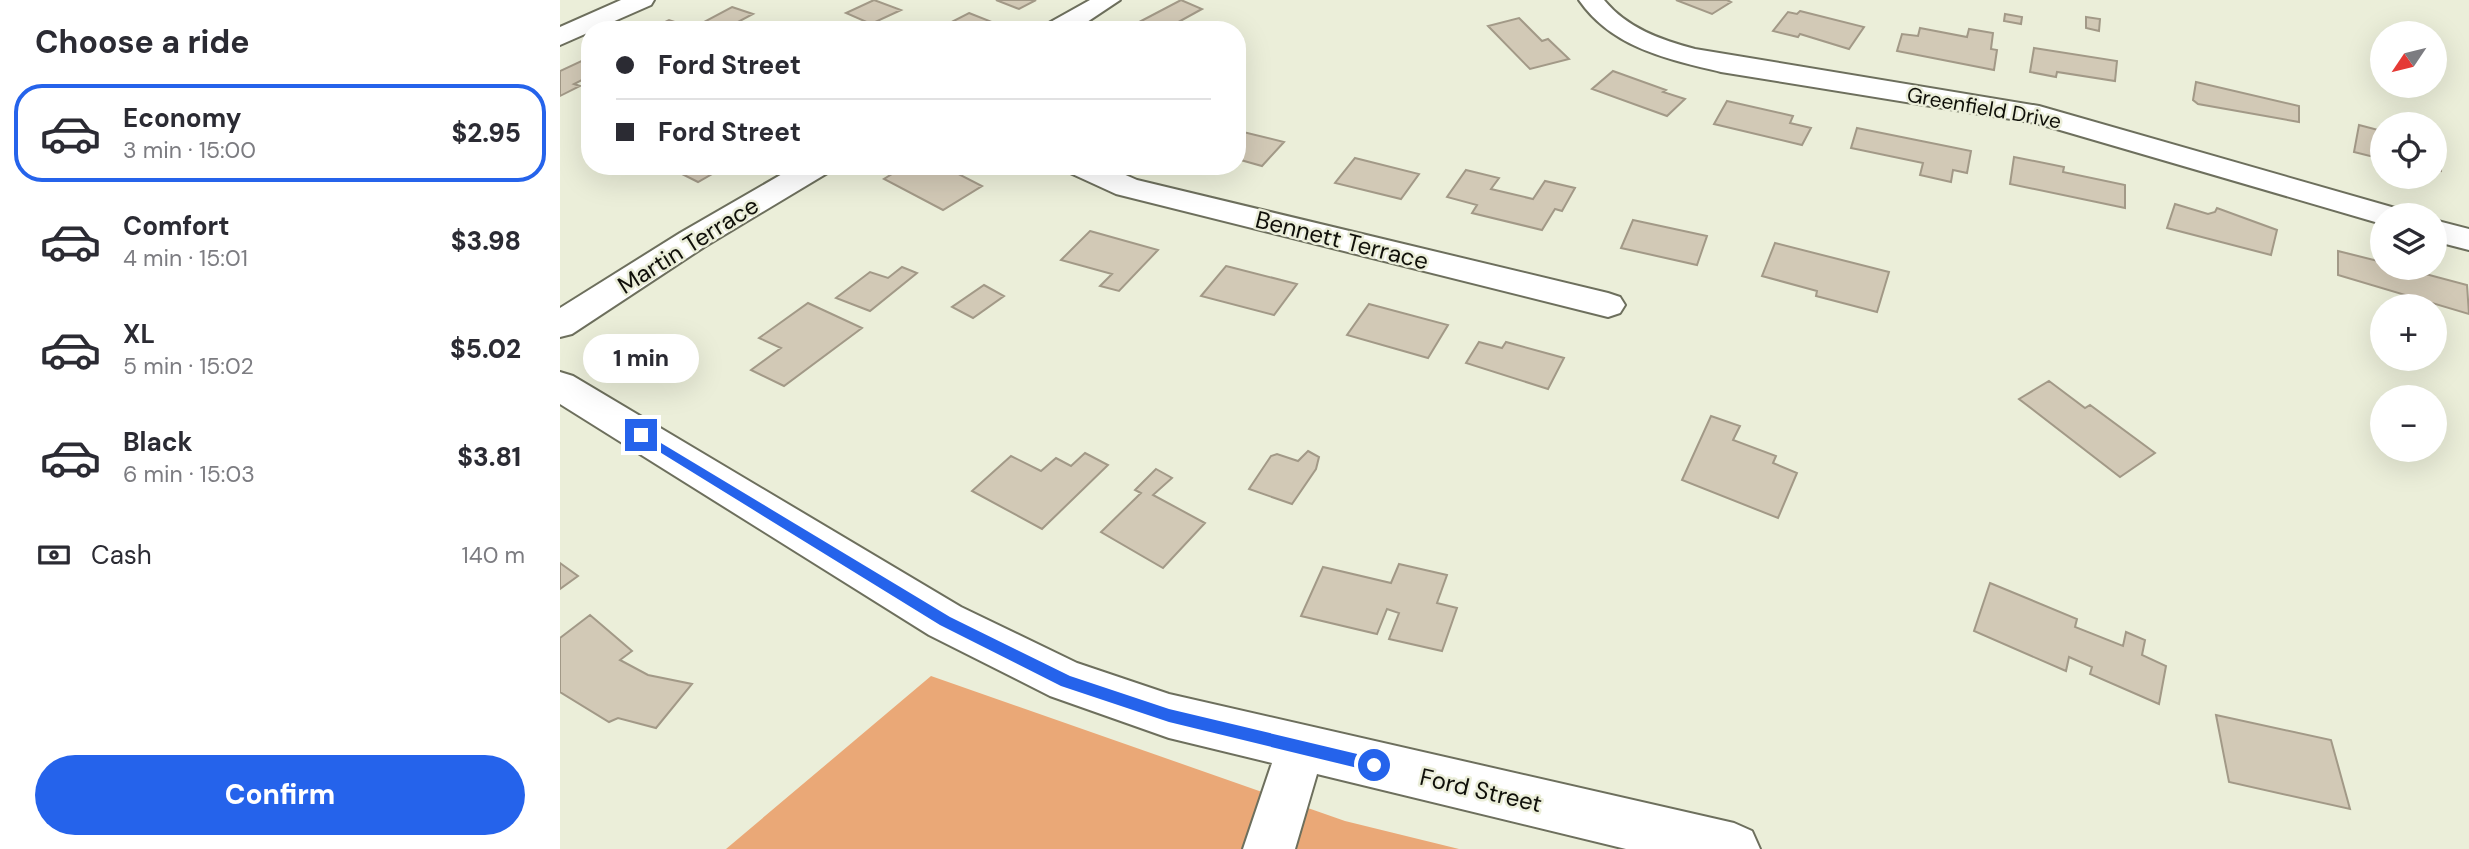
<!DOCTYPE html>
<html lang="en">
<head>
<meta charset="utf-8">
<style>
  body { margin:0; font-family:"DM Sans",sans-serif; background:#f7f7f7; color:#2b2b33; height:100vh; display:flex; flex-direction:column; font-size:26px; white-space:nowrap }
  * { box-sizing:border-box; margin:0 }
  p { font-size:23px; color:#7c7c81 }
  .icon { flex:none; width:38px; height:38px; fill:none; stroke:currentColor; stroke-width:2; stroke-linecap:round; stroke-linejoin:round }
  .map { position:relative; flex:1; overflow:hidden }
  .drawer { display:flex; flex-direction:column; background:#fff; width:560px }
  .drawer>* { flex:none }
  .guide { position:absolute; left:21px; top:21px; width:665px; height:154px; border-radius:28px; box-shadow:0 7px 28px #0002; display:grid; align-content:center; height:154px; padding:0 35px; background:#fff }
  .needle { width:46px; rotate:235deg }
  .fabs { position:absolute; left:1810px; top:21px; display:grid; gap:14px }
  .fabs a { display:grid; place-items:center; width:77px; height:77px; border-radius:50%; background:#fff; box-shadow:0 7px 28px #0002; font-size:35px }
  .end { position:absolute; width:32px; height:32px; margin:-16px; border:9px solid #2563eb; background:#fff; box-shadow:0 0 0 4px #fff }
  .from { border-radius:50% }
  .bubble { position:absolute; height:49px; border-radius:24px; background:#fff; box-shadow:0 7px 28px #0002; font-size:23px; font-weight:800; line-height:49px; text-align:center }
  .guide b { display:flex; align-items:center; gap:24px; height:66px; font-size:26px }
  .guide b+b { border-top:2px solid #e1e1e2 }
  .guide i { width:18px; height:18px; background:#2b2b33 }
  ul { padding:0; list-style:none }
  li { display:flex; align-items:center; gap:21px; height:98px; margin:0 14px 10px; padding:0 21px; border:4px solid transparent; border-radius:28px }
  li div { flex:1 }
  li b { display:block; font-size:26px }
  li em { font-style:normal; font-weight:800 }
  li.selected { border-color:#2563eb }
  li>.icon { width:63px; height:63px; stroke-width:1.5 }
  h2 { padding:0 35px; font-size:32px; line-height:84px }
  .pay { display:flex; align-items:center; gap:18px; height:77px; padding:0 35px; font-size:26px }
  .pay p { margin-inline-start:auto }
  .action { display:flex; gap:14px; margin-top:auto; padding:14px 35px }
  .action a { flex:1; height:80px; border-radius:42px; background:#2563eb; color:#fff; font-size:28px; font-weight:800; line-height:80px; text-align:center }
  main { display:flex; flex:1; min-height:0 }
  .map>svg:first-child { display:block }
  .green { fill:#eaa877 }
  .building { fill:#d2c9b6; stroke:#a29987; stroke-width:2 }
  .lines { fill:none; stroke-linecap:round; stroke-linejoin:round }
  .minor-casing { stroke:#6d6f5d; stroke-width:4 }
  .minor { fill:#fff; fill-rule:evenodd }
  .route { fill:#2563eb }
  .labels { text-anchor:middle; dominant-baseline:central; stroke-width:5; stroke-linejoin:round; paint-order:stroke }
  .far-street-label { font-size:21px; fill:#10100a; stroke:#ebeed9 }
  .street-label { font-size:24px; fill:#10100a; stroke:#ebeed9 }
</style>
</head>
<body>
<main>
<section class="drawer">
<h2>Choose a ride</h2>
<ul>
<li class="selected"><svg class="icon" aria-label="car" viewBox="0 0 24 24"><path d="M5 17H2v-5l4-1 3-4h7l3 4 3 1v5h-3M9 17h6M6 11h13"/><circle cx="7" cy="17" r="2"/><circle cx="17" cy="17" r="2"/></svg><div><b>Economy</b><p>3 min · 15:00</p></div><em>$2.95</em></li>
<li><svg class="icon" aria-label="car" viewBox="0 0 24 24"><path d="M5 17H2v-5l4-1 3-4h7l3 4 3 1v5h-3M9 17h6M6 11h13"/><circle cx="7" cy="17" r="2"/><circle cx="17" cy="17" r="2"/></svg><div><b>Comfort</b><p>4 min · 15:01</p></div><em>$3.98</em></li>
<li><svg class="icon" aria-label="car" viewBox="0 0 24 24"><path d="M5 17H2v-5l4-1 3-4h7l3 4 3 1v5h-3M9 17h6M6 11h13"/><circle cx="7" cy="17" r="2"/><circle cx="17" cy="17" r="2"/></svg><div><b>XL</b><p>5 min · 15:02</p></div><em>$5.02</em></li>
<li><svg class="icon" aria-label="car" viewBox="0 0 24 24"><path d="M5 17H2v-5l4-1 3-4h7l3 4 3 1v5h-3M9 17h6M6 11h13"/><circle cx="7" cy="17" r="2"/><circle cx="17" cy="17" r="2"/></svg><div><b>Black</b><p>6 min · 15:03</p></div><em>$3.81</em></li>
</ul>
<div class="pay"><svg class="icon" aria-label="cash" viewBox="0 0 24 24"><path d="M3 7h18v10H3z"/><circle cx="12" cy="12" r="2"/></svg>Cash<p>140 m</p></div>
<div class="action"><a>Confirm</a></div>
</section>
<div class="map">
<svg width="1909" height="849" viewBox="0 0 1909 849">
  <rect width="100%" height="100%" fill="#ebeed9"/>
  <!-- green -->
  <path class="green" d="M371,676L785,821L899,849H166Z"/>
  <!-- building -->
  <path class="building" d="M314,0L341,10L311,24L286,13Z
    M436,0H476L459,9Z
    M621,0L642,9L604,30H564Z
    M1116,0H1167L1171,2L1152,14Z
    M172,7L193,14L163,30H89L109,20L133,28Z
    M1240,11L1304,27L1289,49L1240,34L1238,37L1213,31L1228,12L1237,14Z
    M409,13L432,22L416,30H376Z
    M1445,14L1462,17L1461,24L1444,21Z
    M1526,17L1540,19L1539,31L1526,28Z
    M959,18L982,41L988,39L1009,59L970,69L928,26Z
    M1360,28L1407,37L1409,29L1433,33L1431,49L1437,50L1434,70L1337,51L1342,34L1358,36Z
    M1474,48L1557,61L1555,81L1497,72L1496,77L1470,72Z
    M30,57V76L14,84L20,86L0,96V71Z
    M1053,71L1106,90L1103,92L1125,99L1107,116L1032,89Z
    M1636,82L1739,106V122L1638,104L1633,100Z
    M1167,101L1233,116L1230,123L1251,128L1242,145L1154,124Z
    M1799,125L1822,131V159L1794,152Z
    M1297,128L1411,151L1407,173L1393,170L1391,182L1360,175L1363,163L1291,148Z
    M679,131L724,142L702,166L677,159Z
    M1874,146L1882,148L1881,171L1874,169Z
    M1454,157L1504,167L1503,172L1565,185V208L1450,184Z
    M795,158L859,174L841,199L775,183Z
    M118,166H166L138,182L112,169Z
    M345,166H383L422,186L383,210L324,179Z
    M906,170L939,178L931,189L973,199L985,181L1015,188L1002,211L995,209L982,230L912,213L917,205L887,197Z
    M1615,204L1648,214L1655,212L1657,208L1717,230L1711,255L1607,228Z
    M1073,220L1147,236L1137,265L1061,248Z
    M530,231L598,250L559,291L540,286L552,274L501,260Z
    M1215,243L1329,272L1317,312L1256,296L1257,291L1202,276Z
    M1778,251L1822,262V268H1843L1907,285L1909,314L1778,275Z
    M666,266L670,267L737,284L714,315L641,296Z
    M342,267L357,273L310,311L276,298L310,272L328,278Z
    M424,285L444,296L413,318L392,307Z
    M248,303L302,328L224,386L191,370L221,348L199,338Z
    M809,304L888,325L868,358L787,335Z
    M919,342L942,348L946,342L1004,358L988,389L906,363Z
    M1489,381L1525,408L1530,405L1595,453L1560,477L1459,399Z
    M1151,416L1180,426L1173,440L1216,456L1213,463L1237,473L1218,518L1122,480Z
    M748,451L759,457L756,469L732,504L689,489L711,456L717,454L738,461Z
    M525,453L548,465L482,529L412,491L451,456L481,471L496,458L511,466Z
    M596,469L612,478L593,495L645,523L603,568L541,532L581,493L575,490Z
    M0,563L18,576L0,589Z
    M839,564L887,575L877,603L897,608L882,651L829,639L839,613L827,609L817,634L741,616L763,567L831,583Z
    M1430,583L1517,619L1515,627L1563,646L1566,632L1585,640L1582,655L1606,666L1599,704L1530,674L1532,667L1509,657L1506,671L1414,631Z
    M30,615L72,651L60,660L88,675L132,684L96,728L58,718L49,722L0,692V638Z
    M1656,715L1771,740L1790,809L1669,782Z"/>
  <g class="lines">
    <!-- minor casing -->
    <g class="minor-casing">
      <path id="minor" d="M61,0H94L91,5L0,45V27Z
        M530,0H560L515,30H483L487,24Z
        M1019,0H1044C1067,28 1101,40 1135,49L1479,106L1835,208L1840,215H1822V224L1476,123L1161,72C1108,59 1052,48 1019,0Z
        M236,166H273L269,172L144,247L12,334L0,337V308L120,233Z
        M504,166H545L577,180L1048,293L1060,297L1065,305L1060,313L1048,317L556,194L508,172Z
        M1874,220L1909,229V250L1874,241Z
        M0,372L13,376L401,607L517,663L609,694L1174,823L1192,831L1200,849H1066L757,774L735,849H683L712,763L609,738L490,696L369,635L0,404Z"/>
    </g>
    <!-- minor -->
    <use href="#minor" class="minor"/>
  </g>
  <!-- route -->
  <path class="route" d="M81,431L390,617L510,676L609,709L814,758L822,765L819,770L814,772L609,722L501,686L380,625L77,438L76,435Z"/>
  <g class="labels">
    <!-- far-street labels -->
    <g class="far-street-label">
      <text transform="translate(1424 108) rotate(10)">Greenfield Drive</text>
    </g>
    <!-- street labels -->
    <g class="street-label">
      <text transform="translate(782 240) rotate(14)">Bennett Terrace</text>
      <text transform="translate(128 245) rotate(-32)">Martin Terrace</text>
      <text transform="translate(921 790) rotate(13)">Ford Street</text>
    </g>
  </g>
</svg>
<div class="fabs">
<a><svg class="needle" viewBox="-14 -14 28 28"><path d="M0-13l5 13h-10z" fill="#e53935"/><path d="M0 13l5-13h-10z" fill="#7c7c81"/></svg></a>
<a><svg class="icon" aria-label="locate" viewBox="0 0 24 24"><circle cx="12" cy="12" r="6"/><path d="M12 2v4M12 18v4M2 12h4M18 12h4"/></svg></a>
<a><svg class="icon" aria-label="layers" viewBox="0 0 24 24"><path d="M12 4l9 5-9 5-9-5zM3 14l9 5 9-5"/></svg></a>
<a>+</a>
<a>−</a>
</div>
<i class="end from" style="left:814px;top:765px"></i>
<i class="end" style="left:81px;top:435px"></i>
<div class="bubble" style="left:23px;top:334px;width:116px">1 min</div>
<div class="guide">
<b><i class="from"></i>Ford Street</b>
<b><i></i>Ford Street</b>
</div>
</div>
</main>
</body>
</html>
